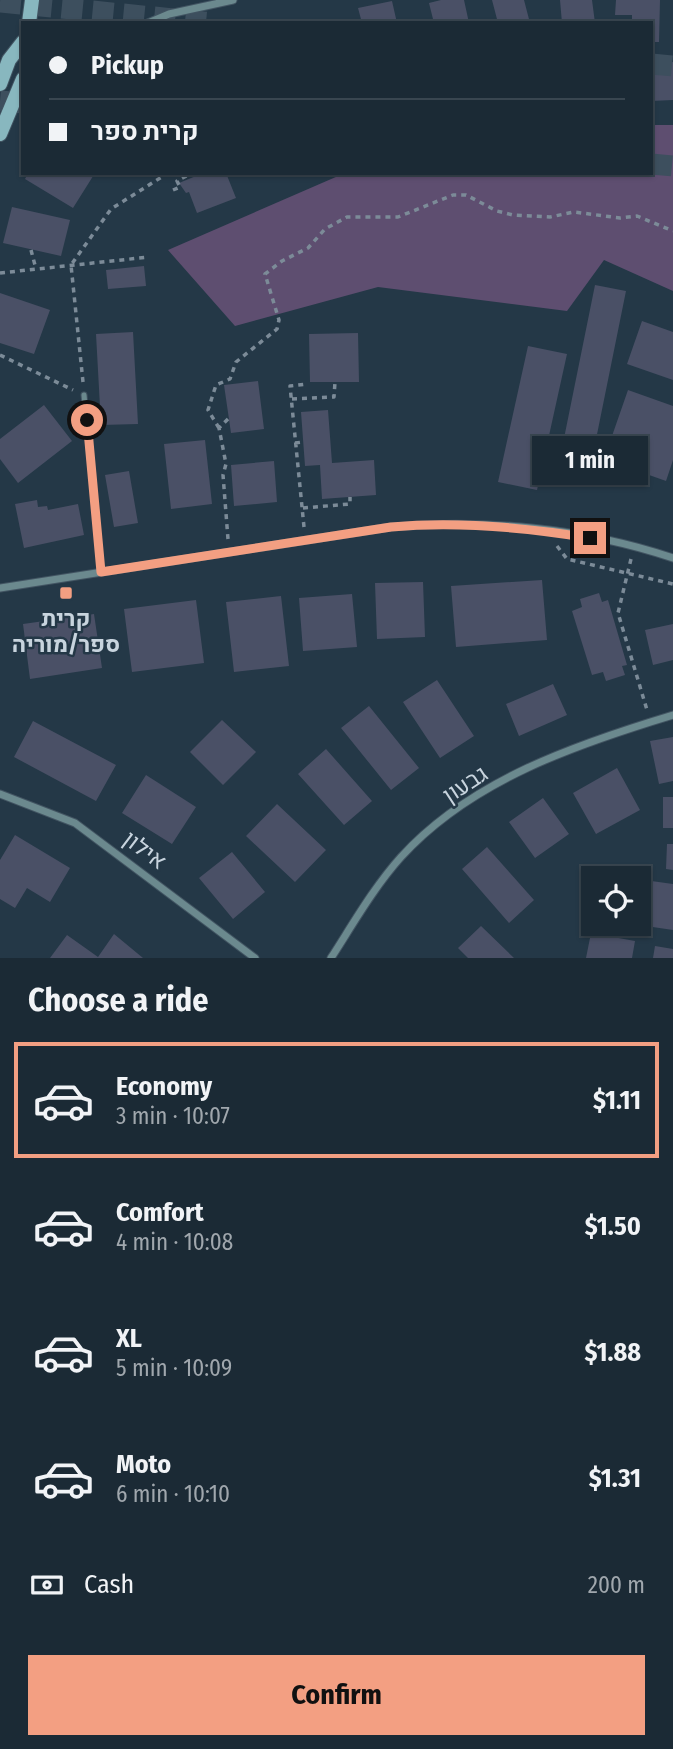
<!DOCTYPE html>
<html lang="en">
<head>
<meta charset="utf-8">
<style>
  body { margin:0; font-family:"Fira Sans Condensed",Heebo,sans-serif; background:#24323d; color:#f1f3f6; height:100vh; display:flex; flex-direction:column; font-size:26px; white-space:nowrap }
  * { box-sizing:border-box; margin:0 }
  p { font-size:23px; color:#a0a7ad }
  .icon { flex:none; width:38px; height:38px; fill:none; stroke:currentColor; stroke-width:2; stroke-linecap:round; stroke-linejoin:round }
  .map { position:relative; height:958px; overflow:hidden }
  .details { display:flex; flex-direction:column; background:#1b2a35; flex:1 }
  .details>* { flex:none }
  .hud { position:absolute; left:21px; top:21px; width:632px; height:154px; border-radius:0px; box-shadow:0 2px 5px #0004,0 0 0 2px #394650; display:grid; align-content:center; height:154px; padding:0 28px; background:#1b2a35 }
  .buttons { position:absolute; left:581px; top:866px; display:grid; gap:14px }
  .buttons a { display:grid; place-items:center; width:70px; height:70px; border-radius:0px; background:#1b2a35; box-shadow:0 2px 5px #0004,0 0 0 2px #394650; font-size:35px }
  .end { position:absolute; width:32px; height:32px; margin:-16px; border:9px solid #f39f82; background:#111; box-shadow:0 0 0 4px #111 }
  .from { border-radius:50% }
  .bubble { position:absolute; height:49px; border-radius:0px; background:#1b2a35; box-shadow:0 2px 5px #0004,0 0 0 2px #394650; font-size:23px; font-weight:700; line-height:49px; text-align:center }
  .hud b { display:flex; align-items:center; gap:24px; height:66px; font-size:26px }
  .hud b+b { border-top:2px solid #394650 }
  .hud i { width:18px; height:18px; background:#f1f3f6 }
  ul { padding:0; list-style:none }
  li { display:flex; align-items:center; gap:21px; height:116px; margin:0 14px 10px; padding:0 14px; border:4px solid transparent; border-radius:0px }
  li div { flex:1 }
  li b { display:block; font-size:26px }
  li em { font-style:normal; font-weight:700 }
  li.on { border-color:#f39f82 }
  li>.icon { width:63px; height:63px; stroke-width:1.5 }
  h2 { padding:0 28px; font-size:32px; line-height:84px }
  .pay { display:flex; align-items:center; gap:18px; height:77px; padding:0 28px; font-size:26px }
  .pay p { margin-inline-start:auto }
  .primary-button { display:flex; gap:14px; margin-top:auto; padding:14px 28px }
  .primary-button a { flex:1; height:80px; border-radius:0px; background:#f39f82; color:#111; font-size:28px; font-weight:700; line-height:80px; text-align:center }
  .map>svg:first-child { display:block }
  .green { fill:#5e4e70 }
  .building { fill:#4a5066 }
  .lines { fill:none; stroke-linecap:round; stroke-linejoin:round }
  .highway-tunnel { stroke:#3d4f5e; stroke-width:21; stroke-dasharray:21 10; stroke-linecap:butt }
  .lane-casing { stroke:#425462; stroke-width:7 }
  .street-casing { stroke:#425462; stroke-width:9 }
  .secondary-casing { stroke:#425462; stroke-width:16 }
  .path { stroke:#7c8b98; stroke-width:3.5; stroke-dasharray:5 5; stroke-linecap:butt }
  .lane { stroke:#6b898e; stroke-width:5 }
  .street { stroke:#6b898e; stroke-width:7 }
  .secondary { stroke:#88b7bf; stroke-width:14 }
  .route { stroke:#f39f82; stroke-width:9 }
  .poi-dot { fill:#f39f82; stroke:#243847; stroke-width:2.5 }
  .labels { text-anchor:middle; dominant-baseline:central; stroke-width:5; stroke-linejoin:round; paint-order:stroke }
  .poi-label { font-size:23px; font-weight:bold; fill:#c8d4de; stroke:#243847 }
  .street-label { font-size:23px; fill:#c8d4de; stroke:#243847 }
</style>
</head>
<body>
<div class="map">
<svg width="673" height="958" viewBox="0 0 673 958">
  <rect width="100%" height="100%" fill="#243847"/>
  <!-- green -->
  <path class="green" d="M651,125H673V291L604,260L567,311L378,287L235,326L168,250L345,173H651Z"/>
  <!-- building -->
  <path class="building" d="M441,0H464L469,23H434L429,3Z
    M492,0H524L530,23H498Z
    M560,0H592L595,23H562Z
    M616,0H660L659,42H651V23H632V15H615Z
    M392,1L397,23H362L358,8Z
    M673,62V100L651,101V63Z
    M28,173H95L73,208L25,179Z
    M195,173H226L236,198L197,213L189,192L186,193L179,183L196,176Z
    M12,207L70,220L61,256L3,243Z
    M144,266L146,286L108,289L106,270Z
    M595,285L626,291L590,469L559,463Z
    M0,293L50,310L34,354L0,343Z
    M642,321L673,332V380L627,364Z
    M133,332L138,424L101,425L96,334Z
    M358,333L359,382H310L309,334Z
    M528,346L567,354L537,490L498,482Z
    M258,381L264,429L231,433L224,385Z
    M628,390L673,406V460L666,481L604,459Z
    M44,405L72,441L18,483L0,459V439Z
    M328,410L332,463L374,460L376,495L322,499L320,465L305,466L301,412Z
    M205,440L212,504L171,509L164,444Z
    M274,461L277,502L234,506L231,465Z
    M129,471L138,523L114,527L105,475Z
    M37,500L38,507L47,506L48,510L78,504L84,535L24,548L15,504Z
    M542,580L547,640L456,647L451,586Z
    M423,582L425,637L377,639L375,583Z
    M599,593L602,602L608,600L627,665L622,666L625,675L606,681L603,672L592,675L572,611L582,607L580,599Z
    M352,594L357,647L303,651L299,598Z
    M281,596L289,666L234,672L226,602Z
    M196,600L204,663L132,672L124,609Z
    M94,614L102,668L30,679L23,624Z
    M673,624V660L653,665L645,630Z
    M437,680L474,736L440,758L403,702Z
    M553,684L567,715L519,736L506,704Z
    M369,706L419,768L391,790L341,728Z
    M222,720L256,752L223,785L190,752Z
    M33,721L116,765L96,801L14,757Z
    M673,737V781L659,784L650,741Z
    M326,749L372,801L344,825L298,774Z
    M617,768L640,810L596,834L573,793Z
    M146,775L196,807L172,844L122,813Z
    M663,797H673V828H663Z
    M543,798L569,834L535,858L509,822Z
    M277,804L326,850L295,882L246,836Z
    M15,835L70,868L50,902L27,888L15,908L0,899V860Z
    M667,844H673V870L666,869Z
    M487,847L534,900L509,923L462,869Z
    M232,852L265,892L233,919L199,878Z
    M644,880L673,884V930L639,925Z
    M481,926L514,958H468L458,948Z
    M591,933L635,941L632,958H586Z
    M114,934L143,958H50L67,935L98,957Z
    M655,946L673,949V958H653Z"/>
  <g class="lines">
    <!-- highway-tunnel -->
    <path class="highway-tunnel" d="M0,2L215,23
      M651,64L673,66
      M0,101L23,103
      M651,164L673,166"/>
    <!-- lane casing -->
    <g class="lane-casing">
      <path id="lane" d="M84,395L101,572"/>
    </g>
    <!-- street casing -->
    <g class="street-casing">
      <path id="street" d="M148,23L169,14L233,0
        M0,588L391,527C484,519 584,528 673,558
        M0,794L75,823L255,958
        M331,958C353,924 374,887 401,857C471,780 577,744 673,715"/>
    </g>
    <!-- secondary casing -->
    <g class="secondary-casing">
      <path id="secondary" d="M29,23L32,0
        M0,84L9,60L23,42
        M0,134L23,79"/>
    </g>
    <!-- path -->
    <path class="path" d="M173,190L180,187L177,181L192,173
      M31,250L36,269
      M0,273L149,257
      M0,355L73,390
      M83,382L71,265L111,209L168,173
      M292,399L334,397L335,382
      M219,428L208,410L216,385L230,379L236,362L277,329L279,320L265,274L282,261L308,248L325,229L347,217H398L453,195H466L497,211L513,215L550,217L574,212L620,218L637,216L673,231
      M295,443L303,442
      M303,508L350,504V497
      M304,527L290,386L307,384
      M228,539L223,475L226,464L219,428L229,418
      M557,546L567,559L673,584
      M631,559L618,613L647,710"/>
    <!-- lane -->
    <use href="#lane" class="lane"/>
    <!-- street -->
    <use href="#street" class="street"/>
    <!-- secondary -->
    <use href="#secondary" class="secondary"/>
  </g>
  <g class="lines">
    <!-- route -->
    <path class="route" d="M87,420L101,572L391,527C458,521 523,527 590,538"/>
  </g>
  <!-- markers -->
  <rect class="poi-dot" x="59" y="586" width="14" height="14" rx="3.5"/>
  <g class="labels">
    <!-- poi labels -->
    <g class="poi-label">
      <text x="66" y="618">קרית<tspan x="66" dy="26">ספר/מוריה</tspan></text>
    </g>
    <!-- street labels -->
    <g class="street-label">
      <text transform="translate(465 784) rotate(-33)">גבעון</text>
      <text transform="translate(145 850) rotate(37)">אילון</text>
    </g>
  </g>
</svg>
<div class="buttons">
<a><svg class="icon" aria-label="locate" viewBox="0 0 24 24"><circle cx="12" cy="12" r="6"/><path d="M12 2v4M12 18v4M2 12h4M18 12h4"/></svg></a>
</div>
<i class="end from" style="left:87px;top:420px"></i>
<i class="end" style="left:590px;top:538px"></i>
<div class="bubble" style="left:532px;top:436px;width:116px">1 min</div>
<div class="hud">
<b><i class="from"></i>Pickup</b>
<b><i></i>קרית ספר</b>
</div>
</div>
<section class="details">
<h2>Choose a ride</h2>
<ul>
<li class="on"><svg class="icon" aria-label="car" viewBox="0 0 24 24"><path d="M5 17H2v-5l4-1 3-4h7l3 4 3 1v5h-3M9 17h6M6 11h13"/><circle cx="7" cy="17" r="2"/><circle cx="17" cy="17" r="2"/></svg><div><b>Economy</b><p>3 min · 10:07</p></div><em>$1.11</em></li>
<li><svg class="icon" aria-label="car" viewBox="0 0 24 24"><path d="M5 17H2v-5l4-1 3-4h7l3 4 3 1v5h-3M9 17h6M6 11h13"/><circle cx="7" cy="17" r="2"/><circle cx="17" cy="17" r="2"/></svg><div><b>Comfort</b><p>4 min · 10:08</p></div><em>$1.50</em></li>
<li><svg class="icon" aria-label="car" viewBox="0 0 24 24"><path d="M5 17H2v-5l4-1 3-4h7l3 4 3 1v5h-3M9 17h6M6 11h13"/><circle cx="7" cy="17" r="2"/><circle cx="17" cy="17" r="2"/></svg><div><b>XL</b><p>5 min · 10:09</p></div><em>$1.88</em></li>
<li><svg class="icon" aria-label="car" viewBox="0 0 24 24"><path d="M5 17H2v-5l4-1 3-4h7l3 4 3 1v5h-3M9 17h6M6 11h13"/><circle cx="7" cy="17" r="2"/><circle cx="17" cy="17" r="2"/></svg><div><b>Moto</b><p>6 min · 10:10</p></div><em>$1.31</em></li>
</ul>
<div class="pay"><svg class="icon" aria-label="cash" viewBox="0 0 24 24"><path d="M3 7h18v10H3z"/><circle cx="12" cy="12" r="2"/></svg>Cash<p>200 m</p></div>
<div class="primary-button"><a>Confirm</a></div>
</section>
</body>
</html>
